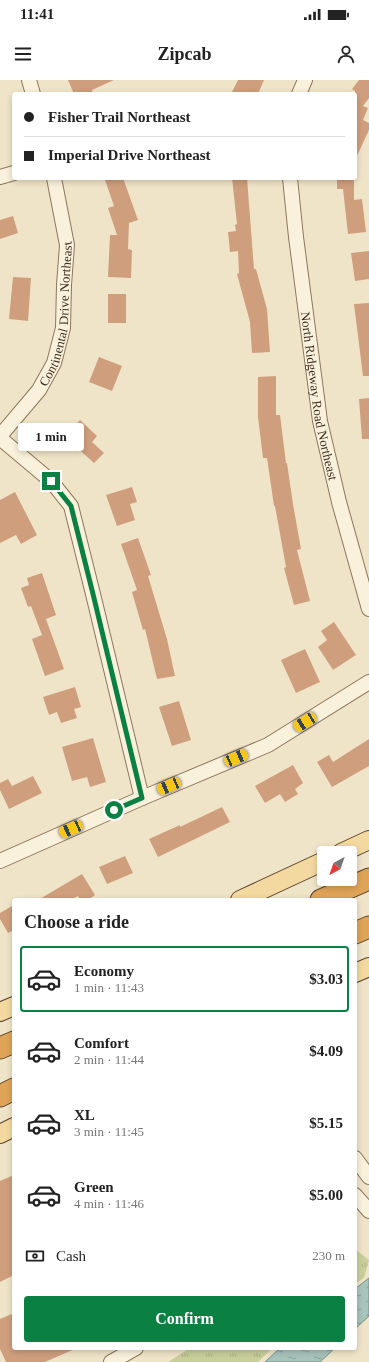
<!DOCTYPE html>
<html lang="en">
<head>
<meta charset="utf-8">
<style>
  body { margin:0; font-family:"Times New Roman",serif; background:#f6f6f6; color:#222; height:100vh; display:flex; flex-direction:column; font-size:15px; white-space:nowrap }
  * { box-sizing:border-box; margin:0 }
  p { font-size:13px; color:#767676 }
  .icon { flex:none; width:22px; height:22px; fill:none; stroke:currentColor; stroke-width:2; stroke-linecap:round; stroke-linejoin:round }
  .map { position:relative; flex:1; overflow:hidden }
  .side { position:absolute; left:12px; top:818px; width:345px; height:452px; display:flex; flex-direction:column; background:#fff; border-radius:4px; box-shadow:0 2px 6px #0003 }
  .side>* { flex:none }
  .guide { position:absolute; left:12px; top:12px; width:345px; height:88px; border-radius:4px; box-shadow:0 2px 6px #0003; display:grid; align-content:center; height:88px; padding:0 12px; background:#fff }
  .needle { width:26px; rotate:220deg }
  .tools { position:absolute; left:317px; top:766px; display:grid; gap:8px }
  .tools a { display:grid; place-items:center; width:40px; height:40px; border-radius:4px; background:#fff; box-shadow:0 2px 6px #0003; font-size:20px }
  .end { position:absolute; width:18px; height:18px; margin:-9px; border:5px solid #0b8043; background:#fff; box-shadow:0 0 0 2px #fff }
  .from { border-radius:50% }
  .bubble { position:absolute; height:28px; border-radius:4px; background:#fff; box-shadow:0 2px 6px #0003; font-size:13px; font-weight:700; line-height:28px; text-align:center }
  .car { position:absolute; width:12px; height:24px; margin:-12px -6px; border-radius:5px; box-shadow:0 0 3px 1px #0007; background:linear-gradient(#f5c518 24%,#345 0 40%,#f5c518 0 76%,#345 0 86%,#f5c518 0) }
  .guide b { display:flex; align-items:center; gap:14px; height:38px; font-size:15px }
  .guide b+b { border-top:1px solid #e0e0e0 }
  .guide i { width:10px; height:10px; background:#222 }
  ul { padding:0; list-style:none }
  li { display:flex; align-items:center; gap:12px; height:66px; margin:0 8px 6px; padding:0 4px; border:2px solid transparent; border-radius:4px }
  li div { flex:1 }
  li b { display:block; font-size:15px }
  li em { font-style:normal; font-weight:700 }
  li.active { border-color:#0b8043 }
  li>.icon { width:36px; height:36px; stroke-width:1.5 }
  h2 { padding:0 12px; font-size:18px; line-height:48px }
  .pay { display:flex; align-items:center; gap:10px; height:44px; padding:0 12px; font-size:15px }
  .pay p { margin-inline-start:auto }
  .action { display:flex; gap:8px; margin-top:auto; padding:8px 12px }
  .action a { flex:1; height:46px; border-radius:4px; background:#0b8043; color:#fff; font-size:16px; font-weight:700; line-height:46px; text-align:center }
  .status { display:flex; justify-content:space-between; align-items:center; height:28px; padding:0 20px; background:#fff; direction:ltr }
  .status svg { height:11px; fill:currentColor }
  header { display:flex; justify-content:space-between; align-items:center; height:52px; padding:0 12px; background:#fff; font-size:18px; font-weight:700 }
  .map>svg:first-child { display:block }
  .grass { fill:url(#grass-tufts) }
  .water { fill:url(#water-ripples); stroke:#6f938a }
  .building { fill:#cf9f7d }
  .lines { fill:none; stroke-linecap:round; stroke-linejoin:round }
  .minor-casing { stroke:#8d765c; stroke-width:16 }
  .major-casing { stroke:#5b4430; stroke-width:20 }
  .highway-casing { stroke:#5b4430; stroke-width:23 }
  .minor { stroke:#faf1dc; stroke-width:14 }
  .major { stroke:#f3d9a0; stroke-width:18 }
  .highway { stroke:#e0a458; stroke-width:21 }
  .route { stroke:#0b8043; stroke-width:5 }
  .labels { text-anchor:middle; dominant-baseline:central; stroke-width:3; stroke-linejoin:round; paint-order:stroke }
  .street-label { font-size:13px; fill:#3d2e20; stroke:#f7eed8 }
</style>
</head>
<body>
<div class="status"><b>11:41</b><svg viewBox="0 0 49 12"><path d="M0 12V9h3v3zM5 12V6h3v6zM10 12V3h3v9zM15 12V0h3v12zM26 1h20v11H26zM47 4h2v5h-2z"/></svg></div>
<header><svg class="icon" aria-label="menu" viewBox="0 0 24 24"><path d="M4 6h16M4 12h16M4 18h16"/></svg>Zipcab<svg class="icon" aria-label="person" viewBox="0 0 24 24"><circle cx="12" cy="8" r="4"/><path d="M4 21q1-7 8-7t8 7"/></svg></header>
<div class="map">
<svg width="369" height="1282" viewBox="0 0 369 1282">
  <defs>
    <pattern id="grass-tufts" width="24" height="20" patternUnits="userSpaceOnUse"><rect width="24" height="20" fill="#c9cf9b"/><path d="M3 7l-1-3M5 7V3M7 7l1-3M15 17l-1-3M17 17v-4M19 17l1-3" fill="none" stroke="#aeb285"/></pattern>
    <pattern id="water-ripples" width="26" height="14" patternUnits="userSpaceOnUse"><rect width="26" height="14" fill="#a9c4bc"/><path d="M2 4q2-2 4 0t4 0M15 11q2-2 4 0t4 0" fill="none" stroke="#8ba098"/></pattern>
  </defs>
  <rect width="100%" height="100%" fill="#f0e4c8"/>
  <!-- grass -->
  <path class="grass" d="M355,1169L369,1180L364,1198L355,1204Z
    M190,1268H272L258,1282H168Z"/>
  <!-- water -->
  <path class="water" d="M369,1198V1236L355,1249V1209Z
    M280,1268H335L320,1282H265Z"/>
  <!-- building -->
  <path class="building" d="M68,0H114L92,10L93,14H74Z
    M238,0H264L258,14H231Z
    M359,0H369V18L363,26L368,28L363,40L369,43V50L355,80V11L352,9Z
    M111,98H123L138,140L129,143L128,169L132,170L131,198L108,197L110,155H117L108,128L114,126L105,100Z
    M232,98H247L254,189H256L267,229L270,272L252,273L250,242L237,194L239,193L238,171L230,172L228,152L236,151L235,145L237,144Z
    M337,98H354V120L362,119L366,152L348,154L343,109H337Z
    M13,136L18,153L0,159V140Z
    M369,171V199L355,201L351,173Z
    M13,197L31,198L28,241L9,239Z
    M108,214H126V243H108Z
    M369,223V296H363L354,224Z
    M99,277L122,286L112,311L89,302Z
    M276,296V335H280L286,383H287L293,424L301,469L297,470L310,521L294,525L284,488L286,487L275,426H274L267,378H263L258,337V297Z
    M369,318V359H362L359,319Z
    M80,340L97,356L92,362L104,373L94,383L65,357Z
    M132,407L137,422L130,424L135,440L117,446L106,415Z
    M15,412L37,455L21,464L16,455L0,463V420Z
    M138,458L151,495L148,496L167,559L175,596L157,599L145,549L143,550L132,512L137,510L121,464Z
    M42,493L56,535L46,539L64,589L45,596L32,559L42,555L31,526L28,527L21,508L29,505L27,498Z
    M334,542L356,575L333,590L318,567L327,560L321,551Z
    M305,569L320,602L296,613L281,580Z
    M75,607L81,627L74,629L77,638L61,643L57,632L49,635L43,617Z
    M179,621L191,660L172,666L159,627Z
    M93,658L106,702L90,707L87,697L72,701L62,667Z
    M369,659V686L332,707L317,682L329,675L333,682Z
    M293,685L303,703L295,709L298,714L285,722L280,714L265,723L255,706Z
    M33,696L42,713L9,729L0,710V703L8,699L12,706Z
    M222,727L230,742L158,777L149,759L180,745V747Z
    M125,776L133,793L107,804L99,787Z
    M82,794L95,815L88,820H80L78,816L71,820H38Z
    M14,825V850L8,853L0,839V833Z
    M14,1095V1195L0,1202V1101Z
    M14,1233V1268H77L45,1282H6L0,1269V1239Z"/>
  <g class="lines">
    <!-- minor casing -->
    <g class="minor-casing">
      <g id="minor">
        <path d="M29,0L33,14"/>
        <path d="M299,14L305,0"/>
        <path d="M0,97L14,93"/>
        <path id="s1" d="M290,98L296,157L320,341L339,422L369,529"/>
        <path id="s2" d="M0,356L39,310L54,283L63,248L64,205L67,165L54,98"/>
        <path d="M0,358L51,401L71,426L93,514L142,718"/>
        <path d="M0,781L142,718L268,665L369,602"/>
        <path d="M355,1078L369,1097"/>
        <path d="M355,1115L369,1131"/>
        <path d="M111,1282L136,1268"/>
      </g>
    </g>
    <!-- major casing -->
    <g class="major-casing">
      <path id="major" d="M341,773L369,760
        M240,820L324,781
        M355,893L369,887
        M0,932L14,926
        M0,1054L14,1047"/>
    </g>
    <!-- highway casing -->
    <g class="highway-casing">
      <path id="highway" d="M321,820L369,799
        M355,853L369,847
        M0,968L14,962
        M0,1016L14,1009"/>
    </g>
    <!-- minor -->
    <use href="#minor" class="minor"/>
    <!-- major -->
    <use href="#major" class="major"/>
    <!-- highway -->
    <use href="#highway" class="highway"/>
  </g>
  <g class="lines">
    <!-- route -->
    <path class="route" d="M51,401L71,426L93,514L142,718L114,730"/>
  </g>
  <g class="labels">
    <!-- street labels -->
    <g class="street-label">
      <text stroke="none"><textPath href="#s2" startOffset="140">Continental Drive Northeast</textPath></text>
      <text stroke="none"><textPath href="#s1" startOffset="220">North Ridgeway Road Northeast</textPath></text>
    </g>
  </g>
</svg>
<div class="tools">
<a><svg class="needle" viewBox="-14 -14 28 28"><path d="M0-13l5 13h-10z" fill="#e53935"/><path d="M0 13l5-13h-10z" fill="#767676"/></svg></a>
</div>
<i class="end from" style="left:114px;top:730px"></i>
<i class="end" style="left:51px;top:401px"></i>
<div class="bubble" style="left:18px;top:343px;width:66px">1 min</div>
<i class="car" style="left:305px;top:642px;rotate:238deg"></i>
<i class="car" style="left:236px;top:678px;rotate:67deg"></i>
<i class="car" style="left:169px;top:706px;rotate:247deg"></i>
<i class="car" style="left:71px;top:749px;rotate:246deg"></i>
<div class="guide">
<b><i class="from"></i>Fisher Trail Northeast</b>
<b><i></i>Imperial Drive Northeast</b>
</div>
<section class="side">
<h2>Choose a ride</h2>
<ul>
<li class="active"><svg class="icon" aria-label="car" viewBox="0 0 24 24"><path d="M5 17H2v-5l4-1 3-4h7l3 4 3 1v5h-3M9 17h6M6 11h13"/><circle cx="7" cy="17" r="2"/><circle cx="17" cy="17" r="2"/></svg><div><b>Economy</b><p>1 min · 11:43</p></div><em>$3.03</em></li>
<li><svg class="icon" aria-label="car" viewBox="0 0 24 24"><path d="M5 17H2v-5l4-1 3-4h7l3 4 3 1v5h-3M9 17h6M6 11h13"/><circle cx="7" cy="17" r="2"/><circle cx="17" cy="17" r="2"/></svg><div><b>Comfort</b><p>2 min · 11:44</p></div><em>$4.09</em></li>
<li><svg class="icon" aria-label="car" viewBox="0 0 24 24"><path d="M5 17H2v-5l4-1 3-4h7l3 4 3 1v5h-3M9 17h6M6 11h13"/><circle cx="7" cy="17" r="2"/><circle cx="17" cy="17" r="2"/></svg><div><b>XL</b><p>3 min · 11:45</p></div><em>$5.15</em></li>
<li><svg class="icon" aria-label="car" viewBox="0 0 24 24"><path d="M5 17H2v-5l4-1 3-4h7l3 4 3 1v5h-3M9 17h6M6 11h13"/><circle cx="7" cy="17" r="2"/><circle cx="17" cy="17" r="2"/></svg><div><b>Green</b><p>4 min · 11:46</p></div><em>$5.00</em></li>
</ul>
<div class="pay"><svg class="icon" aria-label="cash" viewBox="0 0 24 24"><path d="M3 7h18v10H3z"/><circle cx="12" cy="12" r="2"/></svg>Cash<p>230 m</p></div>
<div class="action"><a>Confirm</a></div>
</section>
</div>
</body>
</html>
